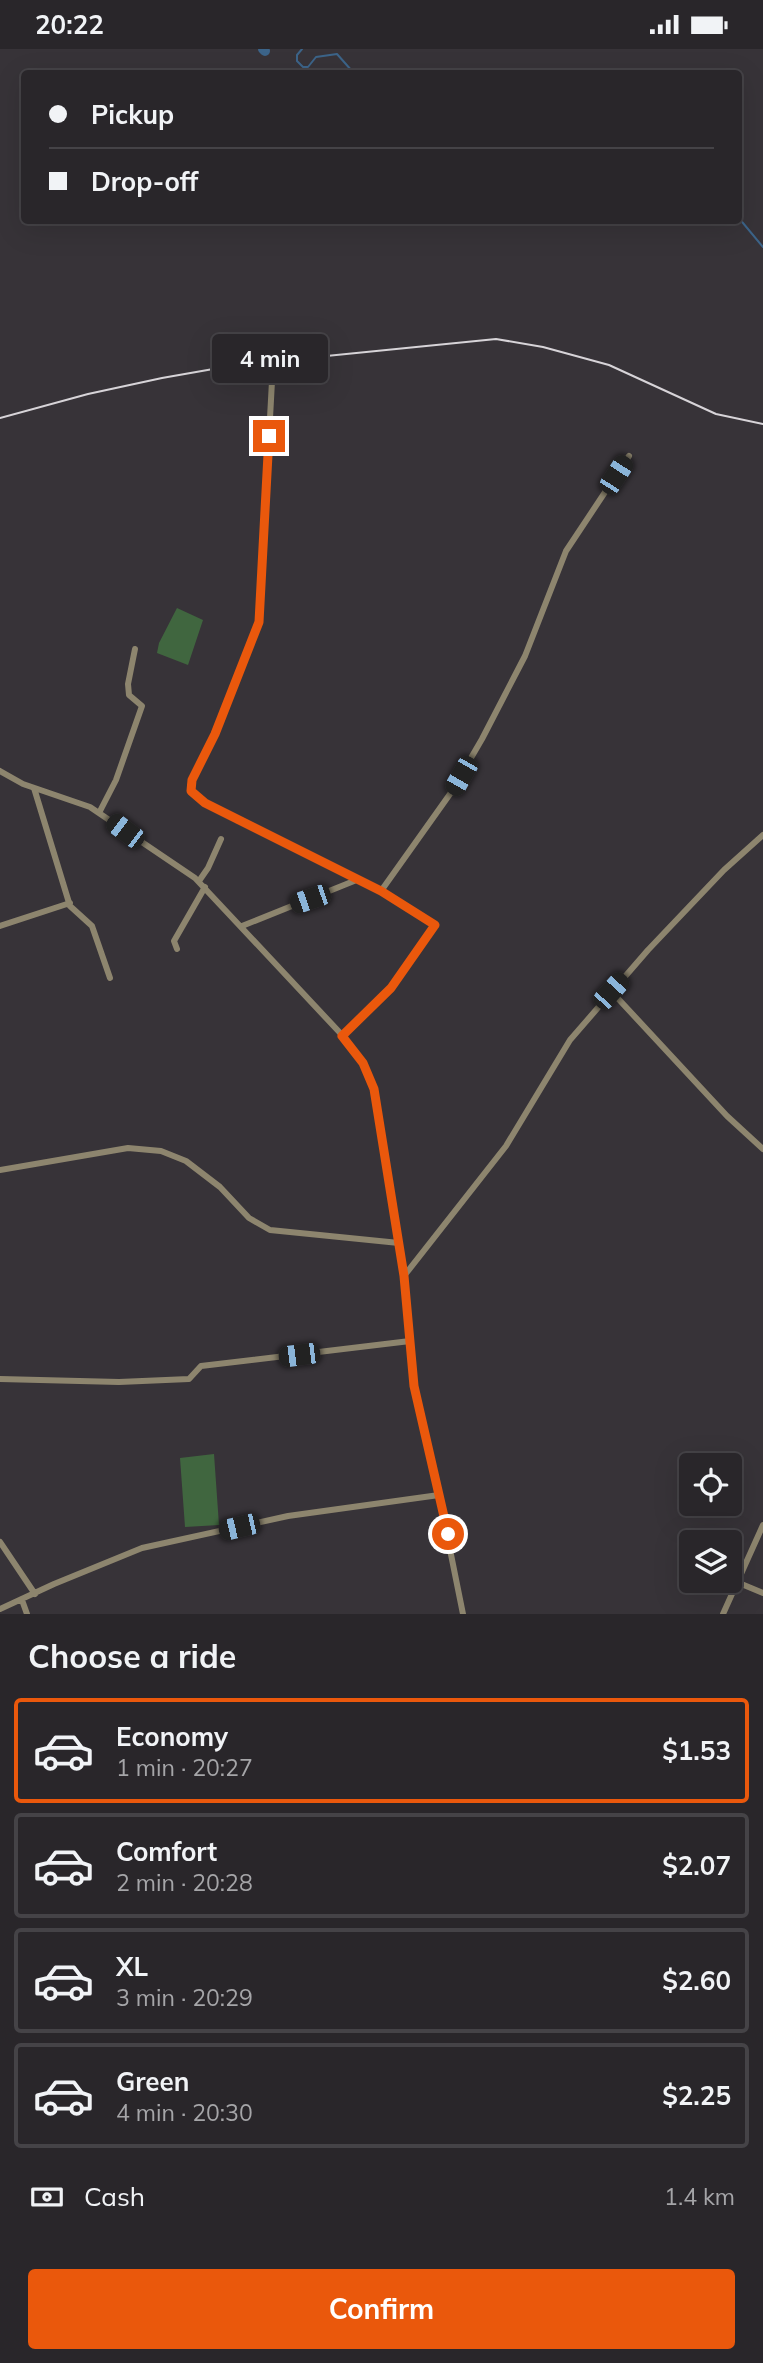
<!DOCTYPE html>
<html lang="en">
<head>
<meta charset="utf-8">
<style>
  body { margin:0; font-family:Mulish,sans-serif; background:#312e32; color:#f1f3f6; height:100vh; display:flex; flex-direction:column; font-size:26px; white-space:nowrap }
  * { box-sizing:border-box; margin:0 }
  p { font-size:23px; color:#a5a5a8 }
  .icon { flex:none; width:38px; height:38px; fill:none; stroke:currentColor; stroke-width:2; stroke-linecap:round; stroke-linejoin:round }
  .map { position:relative; height:1565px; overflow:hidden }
  .drawer { display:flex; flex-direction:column; background:#29262a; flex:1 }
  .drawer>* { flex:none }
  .banner { position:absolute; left:21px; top:21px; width:721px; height:154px; border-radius:7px; box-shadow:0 7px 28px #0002,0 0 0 2px #454347; display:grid; align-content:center; height:154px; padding:0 28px; background:#29262a }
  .buttons { position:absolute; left:679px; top:1404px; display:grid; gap:14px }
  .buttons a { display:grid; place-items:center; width:63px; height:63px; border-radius:7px; background:#29262a; box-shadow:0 7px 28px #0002,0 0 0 2px #454347; font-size:35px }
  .end { position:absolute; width:32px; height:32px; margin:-16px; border:9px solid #ea580c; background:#fff; box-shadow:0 0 0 4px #fff }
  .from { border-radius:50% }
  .bubble { position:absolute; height:49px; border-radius:7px; background:#29262a; box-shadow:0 7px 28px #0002,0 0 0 2px #454347; font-size:23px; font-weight:700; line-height:49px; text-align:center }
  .car { position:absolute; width:21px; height:42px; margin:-21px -10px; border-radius:9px; box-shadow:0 0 5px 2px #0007; background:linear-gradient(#222 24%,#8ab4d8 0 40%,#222 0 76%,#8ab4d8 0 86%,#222 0) }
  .banner b { display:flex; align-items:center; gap:24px; height:66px; font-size:26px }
  .banner b+b { border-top:2px solid #454347 }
  .banner i { width:18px; height:18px; background:#f1f3f6 }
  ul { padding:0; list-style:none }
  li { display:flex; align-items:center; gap:21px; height:105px; margin:0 14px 10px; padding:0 14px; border:4px solid #454347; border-radius:7px }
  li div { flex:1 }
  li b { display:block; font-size:26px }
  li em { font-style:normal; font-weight:700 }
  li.selected { border-color:#ea580c }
  li>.icon { width:63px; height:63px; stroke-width:1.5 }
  h2 { padding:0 28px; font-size:32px; line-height:84px }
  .pay { display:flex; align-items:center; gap:18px; height:77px; padding:0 28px; font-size:26px }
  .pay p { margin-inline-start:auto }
  .button { display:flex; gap:14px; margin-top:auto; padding:14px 28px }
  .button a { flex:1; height:80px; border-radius:7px; background:#ea580c; color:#fff; font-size:28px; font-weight:700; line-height:80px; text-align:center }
  .status { display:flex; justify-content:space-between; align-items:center; height:49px; padding:0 35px; background:#29262a; direction:ltr }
  .status svg { height:19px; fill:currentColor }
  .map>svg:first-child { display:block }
  .forest { fill:#40663f }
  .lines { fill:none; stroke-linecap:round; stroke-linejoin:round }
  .stream { stroke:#3c6489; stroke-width:2 }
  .river { stroke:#3c6489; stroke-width:10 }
  .street { stroke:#8d856e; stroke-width:6 }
  .rail { stroke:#d7d4d8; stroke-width:2 }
  .route { stroke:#ea580c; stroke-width:9 }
</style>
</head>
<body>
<div class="status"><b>20:22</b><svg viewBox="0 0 49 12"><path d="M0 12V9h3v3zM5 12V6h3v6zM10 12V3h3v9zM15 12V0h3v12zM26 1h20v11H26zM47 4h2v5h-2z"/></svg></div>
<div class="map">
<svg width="763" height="1565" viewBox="0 0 763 1565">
  <rect width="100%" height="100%" fill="#373338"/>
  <!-- forest -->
  <path class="forest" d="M177,559L203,571L188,616L157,604L159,594Z
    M214,1405L219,1476L185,1478L180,1409Z"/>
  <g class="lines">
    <!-- stream -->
    <path class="stream" d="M302,0L297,6V12L303,18H308L316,8L337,5L352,22L387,24
      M265,2L268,0
      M738,168L763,198"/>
    <!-- river -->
    <path class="river" d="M263,0L265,2"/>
    <!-- street -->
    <path class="street" d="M269,325L272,332L259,573L215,685L190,737L191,742L205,754L381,842L435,876L391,939L343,987
      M0,722L23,735L90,758L195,829L343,987L363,1014L374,1040L404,1227L414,1337L439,1446L463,1565
      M34,739L70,857L92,877L110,929
      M99,764L116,731L142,657L129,646L128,635L135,600
      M199,832L208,819L221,790
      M381,842L450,745L482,690L525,607L566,502L629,407
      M0,877L70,854
      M242,877L359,830
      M177,900L174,892L205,838
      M611,942L727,1067L763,1100
      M0,1121L128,1099L161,1102L186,1112L220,1138L249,1169L270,1181L399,1194
      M404,1227L506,1097L570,991L648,901L724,821L763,786
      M0,1330L119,1333L189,1330L201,1317L410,1292
      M0,1493L35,1545
      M739,1534L763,1544
      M22,1551L27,1565
      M0,1560L54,1535L142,1499L288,1467L439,1446
      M723,1565L763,1476"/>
    <!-- rail -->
    <path class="rail" d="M0,369L88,345L162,329L236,316L496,290L543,298L609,316L716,365L763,375"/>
  </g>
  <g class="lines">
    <!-- route -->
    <path class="route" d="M269,387L259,573L215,685L192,731L191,742L205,754L381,842L435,876L391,939L342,987L363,1014L374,1040L404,1227L414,1337L448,1485"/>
  </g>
</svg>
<div class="buttons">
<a><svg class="icon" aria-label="locate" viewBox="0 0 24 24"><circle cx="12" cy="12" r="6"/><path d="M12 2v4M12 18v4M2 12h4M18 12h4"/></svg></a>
<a><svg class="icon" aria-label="layers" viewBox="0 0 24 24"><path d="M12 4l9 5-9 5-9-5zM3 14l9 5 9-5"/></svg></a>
</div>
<i class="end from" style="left:448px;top:1485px"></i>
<i class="end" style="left:269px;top:387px"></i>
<div class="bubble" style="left:212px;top:285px;width:116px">4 min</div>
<i class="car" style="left:616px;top:426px;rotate:33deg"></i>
<i class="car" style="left:461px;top:727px;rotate:210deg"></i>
<i class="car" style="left:125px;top:782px;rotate:307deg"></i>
<i class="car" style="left:310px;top:850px;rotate:251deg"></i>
<i class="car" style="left:611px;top:942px;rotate:42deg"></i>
<i class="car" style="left:299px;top:1306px;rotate:263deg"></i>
<i class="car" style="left:239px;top:1478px;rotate:257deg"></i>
<div class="banner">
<b><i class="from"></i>Pickup</b>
<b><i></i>Drop-off</b>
</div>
</div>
<section class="drawer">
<h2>Choose a ride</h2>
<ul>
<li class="selected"><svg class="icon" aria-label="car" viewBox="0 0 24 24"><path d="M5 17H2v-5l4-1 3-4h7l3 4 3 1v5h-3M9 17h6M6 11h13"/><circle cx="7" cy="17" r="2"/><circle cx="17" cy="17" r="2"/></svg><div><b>Economy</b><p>1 min · 20:27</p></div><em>$1.53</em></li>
<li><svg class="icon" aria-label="car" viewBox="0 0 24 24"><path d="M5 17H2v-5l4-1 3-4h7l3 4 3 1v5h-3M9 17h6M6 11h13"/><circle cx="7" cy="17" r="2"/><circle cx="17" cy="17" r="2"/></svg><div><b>Comfort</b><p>2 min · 20:28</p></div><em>$2.07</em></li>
<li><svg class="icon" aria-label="car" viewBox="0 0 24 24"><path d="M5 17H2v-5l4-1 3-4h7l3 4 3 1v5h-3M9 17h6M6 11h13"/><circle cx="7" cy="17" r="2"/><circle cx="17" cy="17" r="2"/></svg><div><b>XL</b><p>3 min · 20:29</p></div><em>$2.60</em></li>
<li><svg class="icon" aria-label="car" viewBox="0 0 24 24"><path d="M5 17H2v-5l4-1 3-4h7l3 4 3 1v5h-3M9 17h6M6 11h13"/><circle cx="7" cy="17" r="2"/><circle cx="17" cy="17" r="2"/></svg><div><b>Green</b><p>4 min · 20:30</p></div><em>$2.25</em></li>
</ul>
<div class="pay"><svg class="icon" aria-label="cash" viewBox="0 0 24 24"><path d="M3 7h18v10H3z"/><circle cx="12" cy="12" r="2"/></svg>Cash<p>1.4 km</p></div>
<div class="button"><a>Confirm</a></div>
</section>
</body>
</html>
